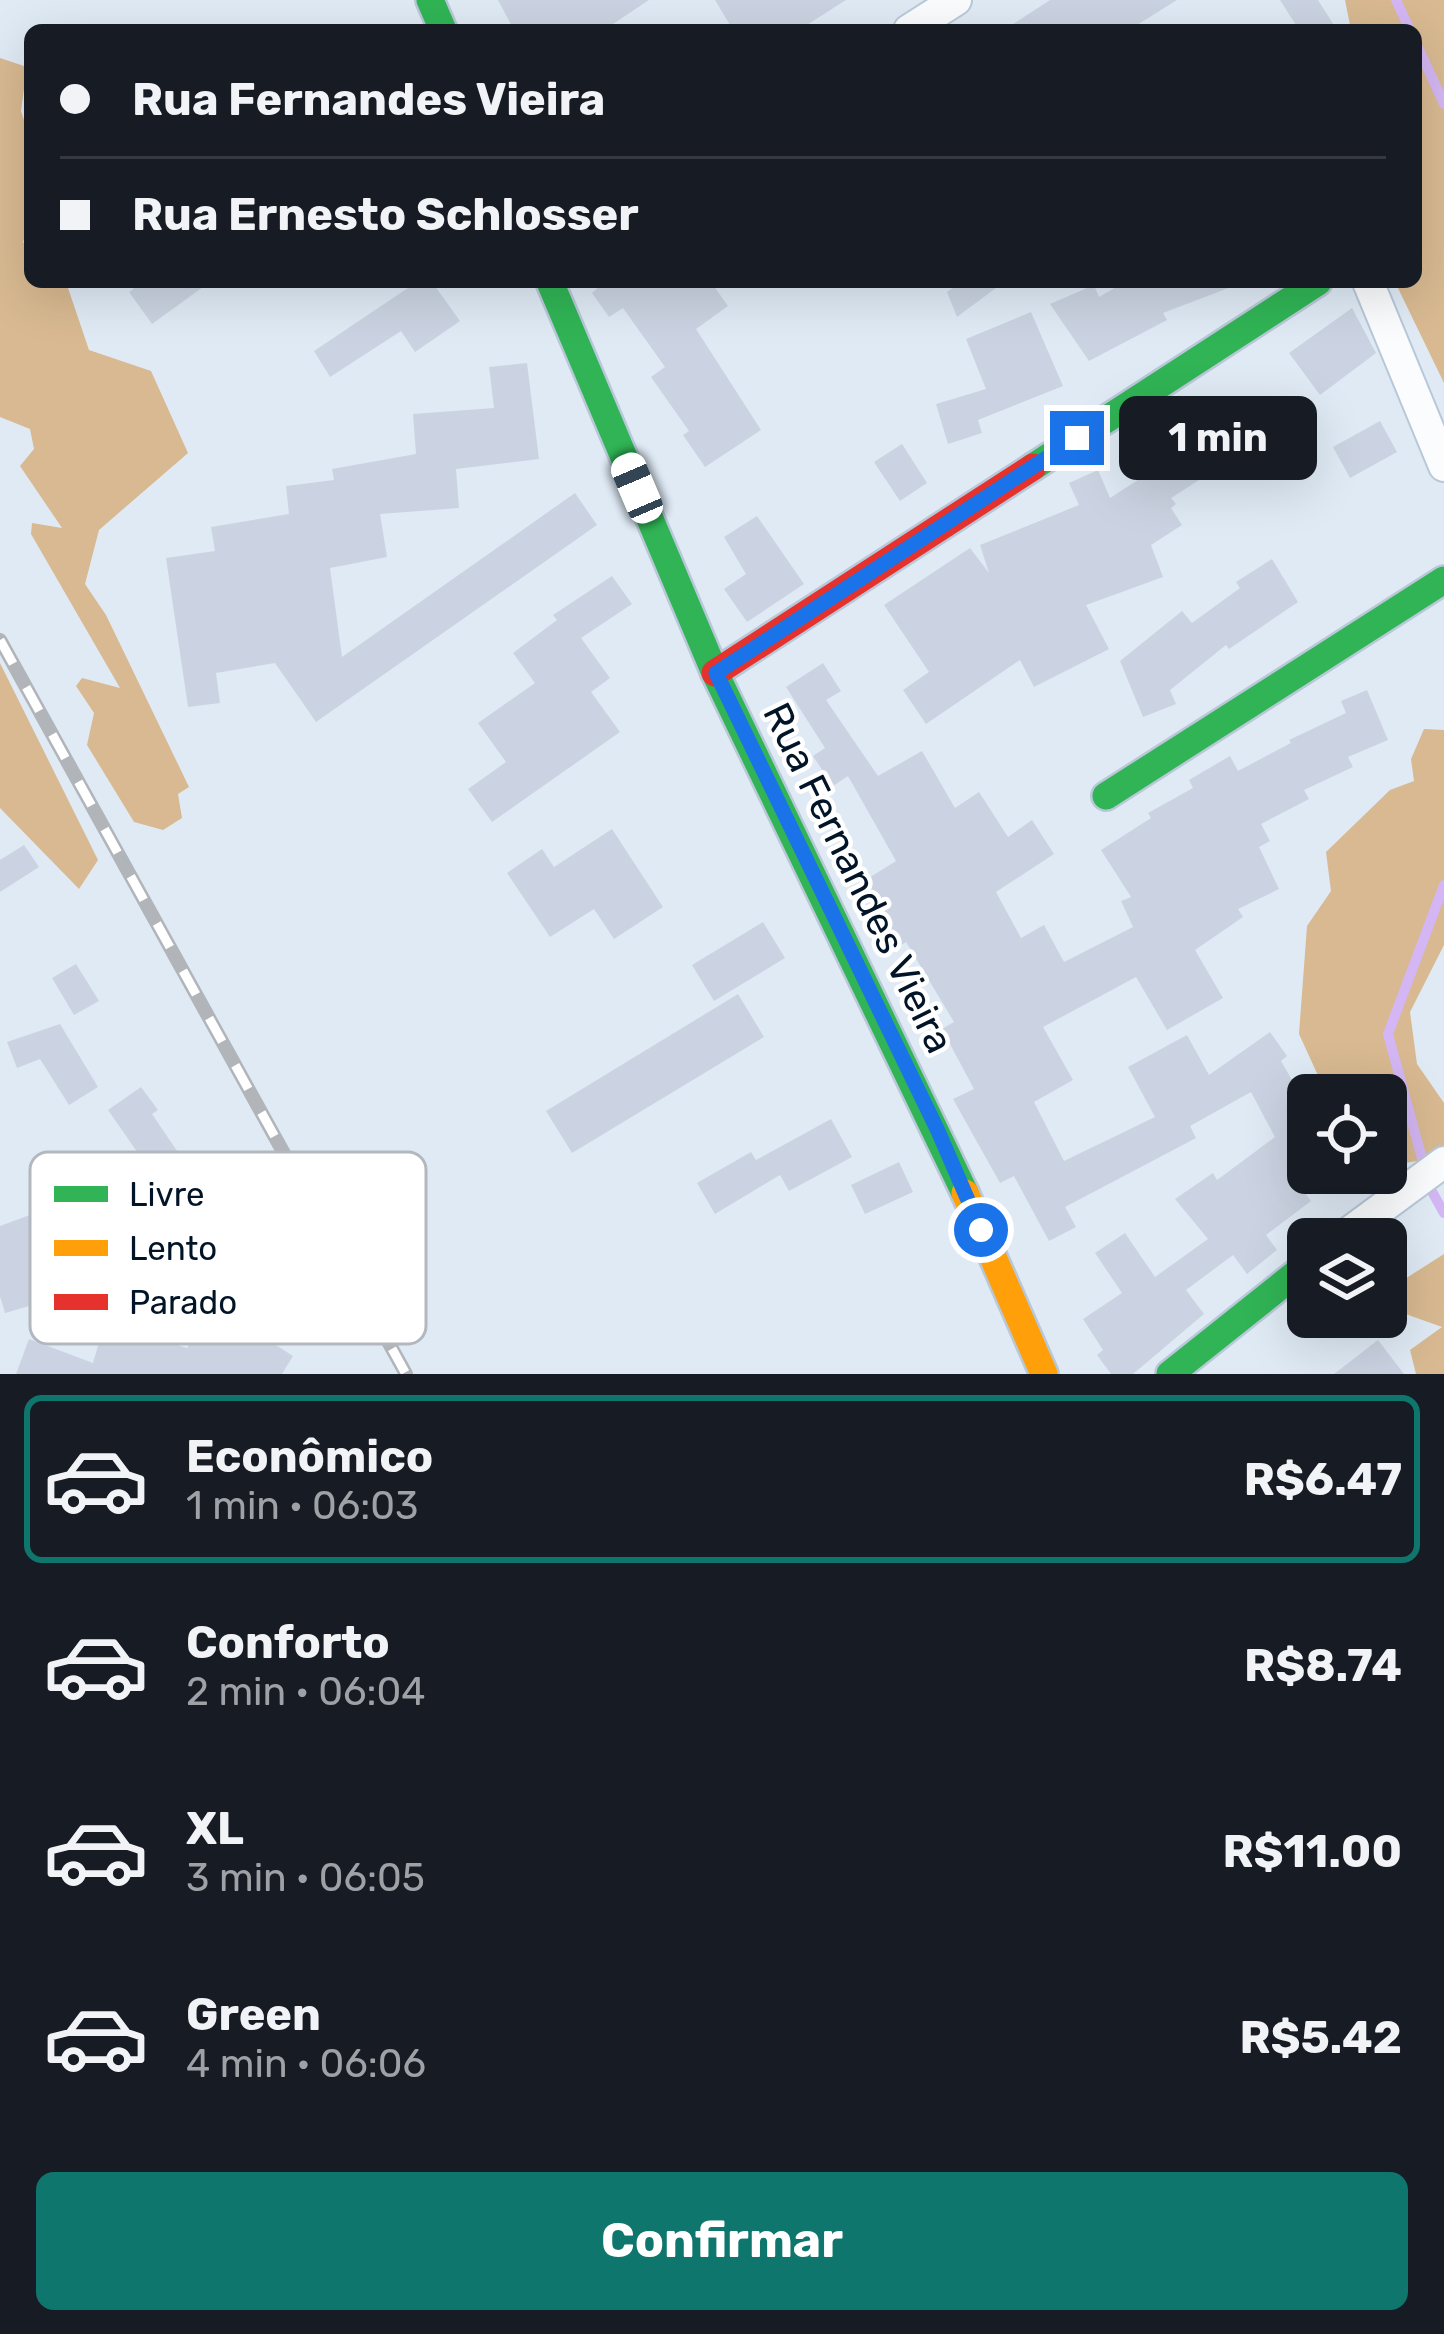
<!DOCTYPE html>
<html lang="pt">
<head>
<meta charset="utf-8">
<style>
  body { margin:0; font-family:Rubik,sans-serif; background:#20242c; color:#f1f3f6; height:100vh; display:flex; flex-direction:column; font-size:45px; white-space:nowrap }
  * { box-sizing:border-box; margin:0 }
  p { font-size:39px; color:#9ea1a6 }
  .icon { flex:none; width:66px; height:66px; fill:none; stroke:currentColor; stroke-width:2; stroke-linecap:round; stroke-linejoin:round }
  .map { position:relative; height:1374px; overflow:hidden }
  .sheet { display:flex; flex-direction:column; background:#171b24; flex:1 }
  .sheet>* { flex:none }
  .top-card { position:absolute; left:24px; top:24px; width:1398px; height:264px; border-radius:18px; box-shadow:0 12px 48px #0002; display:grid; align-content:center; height:264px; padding:0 36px; background:#171b24 }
  .controls { position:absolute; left:1287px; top:1074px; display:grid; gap:24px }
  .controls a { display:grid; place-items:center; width:120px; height:120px; border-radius:18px; background:#171b24; box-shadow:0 12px 48px #0002; font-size:60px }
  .end { position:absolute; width:54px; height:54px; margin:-27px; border:15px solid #1a73e8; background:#fff; box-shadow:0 0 0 6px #fff }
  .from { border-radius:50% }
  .bubble { position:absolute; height:84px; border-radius:18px; background:#171b24; box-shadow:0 12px 48px #0002; font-size:39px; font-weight:700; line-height:84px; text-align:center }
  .car { position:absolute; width:36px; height:72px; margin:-36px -18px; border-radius:15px; box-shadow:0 0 9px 3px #0007; background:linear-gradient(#fff 24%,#345 0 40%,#fff 0 76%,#345 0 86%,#fff 0) }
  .top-card b { display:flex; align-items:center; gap:42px; height:114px; font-size:45px }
  .top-card b+b { border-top:3px solid #363941 }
  .top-card i { width:30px; height:30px; background:#f1f3f6 }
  ul { padding:21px 0 0; list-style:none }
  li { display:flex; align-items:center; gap:36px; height:168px; margin:0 24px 18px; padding:0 12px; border:6px solid transparent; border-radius:18px }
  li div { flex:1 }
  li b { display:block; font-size:45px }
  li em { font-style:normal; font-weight:700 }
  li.on { border-color:#0f766e }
  li>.icon { width:108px; height:108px; stroke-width:1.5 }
  .cta { display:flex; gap:24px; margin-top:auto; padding:24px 36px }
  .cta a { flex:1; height:138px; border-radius:18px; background:#0f766e; color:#fff; font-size:48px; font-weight:700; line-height:138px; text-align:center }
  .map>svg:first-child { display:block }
  .forest { fill:#d8b991 }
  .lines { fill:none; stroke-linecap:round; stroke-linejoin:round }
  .stream { stroke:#d3b6f3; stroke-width:10 }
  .building { fill:#cbd3e2 }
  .street-casing { stroke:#b9c8d8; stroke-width:34 }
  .fast-casing { stroke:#b9c8d8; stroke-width:32 }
  .slow-casing { stroke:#b9c8d8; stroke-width:32 }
  .jam-casing { stroke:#b9c8d8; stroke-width:32 }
  .street { stroke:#fafcfe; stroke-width:30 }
  .fast { stroke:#30b455; stroke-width:27 }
  .slow { stroke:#ff9f0a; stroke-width:27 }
  .jam { stroke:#e5322d; stroke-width:27 }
  .rail-casing { stroke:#b1b4b9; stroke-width:14 }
  .rail { stroke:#fff; stroke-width:9; stroke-dasharray:27; stroke-linecap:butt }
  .route { stroke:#1a73e8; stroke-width:15 }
  .labels { text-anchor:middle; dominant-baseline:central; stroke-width:9; stroke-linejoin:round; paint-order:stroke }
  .street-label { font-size:39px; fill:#021427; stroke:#fff }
  .key { fill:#fff; stroke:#b3b8be; stroke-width:3 }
  .key-label { font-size:33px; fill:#021427 }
</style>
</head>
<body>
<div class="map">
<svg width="1444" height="1374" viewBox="0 0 1444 1374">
  <rect width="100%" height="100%" fill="#dfeaf5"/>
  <!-- forest -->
  <path class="forest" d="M1345,0H1444V383L1395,282H1416V30H1351Z
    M0,58L27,67L21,111L30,138V225L23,242L30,249V282H66L89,350L151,371L188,453L99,530L85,584L106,615L189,787L178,794L182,818L163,830L134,822L87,745L94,713L76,686L82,678L120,688L31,534L32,523L62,528L20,466L34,449L30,429L0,417Z
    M0,663L98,860L79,889L0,808Z
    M1424,729L1444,730V945L1410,1012L1417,1064L1444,1103V1149L1436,1158L1392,1165L1386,1159V1095H1327L1299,1034L1307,926L1331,891L1326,852L1390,790L1414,781L1411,759Z
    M1444,1254V1374H1416L1410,1350L1442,1327L1386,1307V1291Z"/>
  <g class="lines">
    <!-- stream -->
    <path class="stream" d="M1396,0L1410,30
      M1416,43L1444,104
      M1444,885L1388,1034L1430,1188L1444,1213"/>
  </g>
  <!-- building -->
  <path class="building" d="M498,0H649L604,30H514Z
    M715,0H846L799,30H733Z
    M1050,0H1177L1129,30H1004Z
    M1280,0H1318L1337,30H1299Z
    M143,282H210L152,324L129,292Z
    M417,282H432L460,321L415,352L401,331L330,377L314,351Z
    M604,282H711L728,306L696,329L761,430L705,467L683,435L689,431L651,377L665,367L623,308L609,317L592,293Z
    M961,282H1004L957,317L947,292Z
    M1125,282H1239V284L1163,313L1167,320L1089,361L1050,304L1094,285L1099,297Z
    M1352,308L1376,353L1320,395L1289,353Z
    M1031,312L1063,386L978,420L982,433L948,444L936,404L986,389L966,339Z
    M527,363L539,459L456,469L459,508L380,514L387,557L330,568L342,657L575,493L597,525L316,722L275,663L216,673L220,703L188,707L166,558L215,551L211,527L289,514L286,486L334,480L332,469L416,454L413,414L494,408L489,367Z
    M1226,400L1257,443L1171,498L1176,504L1171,508L1182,525L1151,545L1163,577L1086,605L1109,649L1034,687L1020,660L926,724L903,690L929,672L884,605L970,548L989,573L980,545L1079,505L1069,483L1098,470L1110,498L1161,465L1148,446L1183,421L1188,427Z
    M1380,421L1397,452L1350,478L1333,447Z
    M902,444L927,483L900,501L874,462Z
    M757,516L804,584L747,622L724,589L746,574L724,537Z
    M1272,559L1298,602L1229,649L1226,645L1170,690L1176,704L1143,717L1120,661L1182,611L1192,623L1240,588L1236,582Z
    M612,576L632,604L581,638L610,678L591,692L620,732L492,822L468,789L506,762L478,723L535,683L513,653L557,620L553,615Z
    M823,663L841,691L826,700L878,776L922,751L955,808L979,792L1008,837L1032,820L1054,854L996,892L1021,938L1044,925L1064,962L1133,927L1121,901L1131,897L1101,850L1151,818L1148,813L1193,788L1189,780L1230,756L1238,771L1291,743L1289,740L1346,713L1341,701L1367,690L1388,740L1348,757L1353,767L1304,790L1309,799L1261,824L1270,841L1259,847L1279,889L1238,909L1243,917L1195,950L1223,998L1167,1030L1136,977L1043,1027L1073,1080L1034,1102L1064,1161L1155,1117L1128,1067L1187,1035L1209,1075L1270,1032L1287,1056L1281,1061L1308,1108V1170L1294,1179L1311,1201L1266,1235L1277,1250L1247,1274L1233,1255L1186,1290L1204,1314L1133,1374H1111L1097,1355L1103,1350L1083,1319L1122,1293L1095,1253L1125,1233L1155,1277L1208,1239L1175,1199L1213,1173L1217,1180L1275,1137L1251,1092L1190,1126L1196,1138L1065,1207L1076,1227L1049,1241L1014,1176L1000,1183L953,1099L974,1089L942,1029L954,1022L906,942L890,952L872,922L879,918L859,884L896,861L848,776L833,786L813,756L825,748L786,687Z
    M612,829L663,907L614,939L594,909L550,937L507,873L542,849L554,867Z
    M24,845L39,867L0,892V860Z
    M763,922L785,958L714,1001L692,965Z
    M76,964L99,1001L74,1015L52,978Z
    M738,994L764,1037L572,1153L546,1111Z
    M60,1024L98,1087L69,1105L40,1059L17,1068L7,1042Z
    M141,1087L158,1110L152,1114L196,1179L228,1215L198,1240L165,1202L160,1205L137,1174L147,1166L108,1110Z
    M831,1119L852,1157L789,1191L780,1175L715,1214L697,1183L751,1152L756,1160Z
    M899,1162L913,1192L865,1214L851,1185Z
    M75,1197L102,1285L5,1313L0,1296V1226L46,1209L45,1204Z
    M268,1258L287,1276L241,1323L293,1356L282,1374H16L29,1339L93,1363L105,1322L187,1348L200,1326L208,1331L223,1304Z
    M1378,1340L1404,1374H1334Z"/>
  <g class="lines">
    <!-- street casing -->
    <g class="street-casing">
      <path id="street" d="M909,30L956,0
        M1368,282L1444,466
        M1340,1239L1444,1162"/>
    </g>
    <!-- fast casing -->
    <g class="fast-casing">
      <path id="fast" d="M430,0L443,30
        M550,282L715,673L965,1193
        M1033,467L1318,282
        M1106,796L1444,580
        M1170,1374L1308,1264"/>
    </g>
    <!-- slow casing -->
    <g class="slow-casing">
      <path id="slow" d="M965,1193L1044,1374"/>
    </g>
    <!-- jam casing -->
    <g class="jam-casing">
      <path id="jam" d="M715,673L1033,467"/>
    </g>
    <!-- street -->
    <use href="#street" class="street"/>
    <!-- fast -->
    <use href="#fast" class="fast"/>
    <!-- slow -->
    <use href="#slow" class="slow"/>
    <!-- jam -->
    <use href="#jam" class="jam"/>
    <!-- rail casing -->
    <g class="rail-casing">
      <path id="rail" d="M0,640L406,1374"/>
    </g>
    <!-- rail -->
    <use href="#rail" class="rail"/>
  </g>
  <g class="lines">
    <!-- route -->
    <path class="route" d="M981,1230L938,1131L716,673L1077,438"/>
  </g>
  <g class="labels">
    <!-- street labels -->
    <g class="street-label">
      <text transform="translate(858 878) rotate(64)">Rua Fernandes Vieira</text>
    </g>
  </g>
  <!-- legend -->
  <rect x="30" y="1152" width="396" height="192" rx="18" class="key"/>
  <rect x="54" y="1186" width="54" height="16" fill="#30b455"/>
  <rect x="54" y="1240" width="54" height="16" fill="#ff9f0a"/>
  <rect x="54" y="1294" width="54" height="16" fill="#e5322d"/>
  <g class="key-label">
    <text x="129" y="1206">Livre</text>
    <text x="129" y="1260">Lento</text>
    <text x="129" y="1314">Parado</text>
  </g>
</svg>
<div class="controls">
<a><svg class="icon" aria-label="locate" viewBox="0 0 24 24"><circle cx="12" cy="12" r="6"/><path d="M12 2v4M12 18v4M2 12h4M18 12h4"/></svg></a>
<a><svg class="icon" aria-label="layers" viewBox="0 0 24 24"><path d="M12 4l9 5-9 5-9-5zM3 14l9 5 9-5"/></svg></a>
</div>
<i class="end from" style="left:981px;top:1230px"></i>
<i class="end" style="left:1077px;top:438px"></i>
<div class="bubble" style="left:1119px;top:396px;width:198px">1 min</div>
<i class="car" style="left:637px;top:488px;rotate:337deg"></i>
<div class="top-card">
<b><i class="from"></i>Rua Fernandes Vieira</b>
<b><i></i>Rua Ernesto Schlosser</b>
</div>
</div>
<section class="sheet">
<ul>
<li class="on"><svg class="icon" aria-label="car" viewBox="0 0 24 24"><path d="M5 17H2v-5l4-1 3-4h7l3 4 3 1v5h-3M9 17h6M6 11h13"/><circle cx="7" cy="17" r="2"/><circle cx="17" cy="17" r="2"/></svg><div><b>Econômico</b><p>1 min · 06:03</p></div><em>R$6.47</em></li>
<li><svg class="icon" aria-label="car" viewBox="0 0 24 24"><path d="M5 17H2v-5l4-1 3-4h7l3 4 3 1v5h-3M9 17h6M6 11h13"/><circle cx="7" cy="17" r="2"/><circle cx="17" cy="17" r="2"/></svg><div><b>Conforto</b><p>2 min · 06:04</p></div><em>R$8.74</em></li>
<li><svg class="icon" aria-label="car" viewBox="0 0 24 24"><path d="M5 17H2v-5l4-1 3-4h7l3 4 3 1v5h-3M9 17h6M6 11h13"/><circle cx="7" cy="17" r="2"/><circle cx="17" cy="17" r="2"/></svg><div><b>XL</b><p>3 min · 06:05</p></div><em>R$11.00</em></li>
<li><svg class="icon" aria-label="car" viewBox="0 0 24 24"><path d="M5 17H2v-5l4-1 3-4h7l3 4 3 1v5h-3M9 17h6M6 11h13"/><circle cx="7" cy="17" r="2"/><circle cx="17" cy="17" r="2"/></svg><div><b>Green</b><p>4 min · 06:06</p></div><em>R$5.42</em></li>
</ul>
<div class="cta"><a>Confirmar</a></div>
</section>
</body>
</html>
